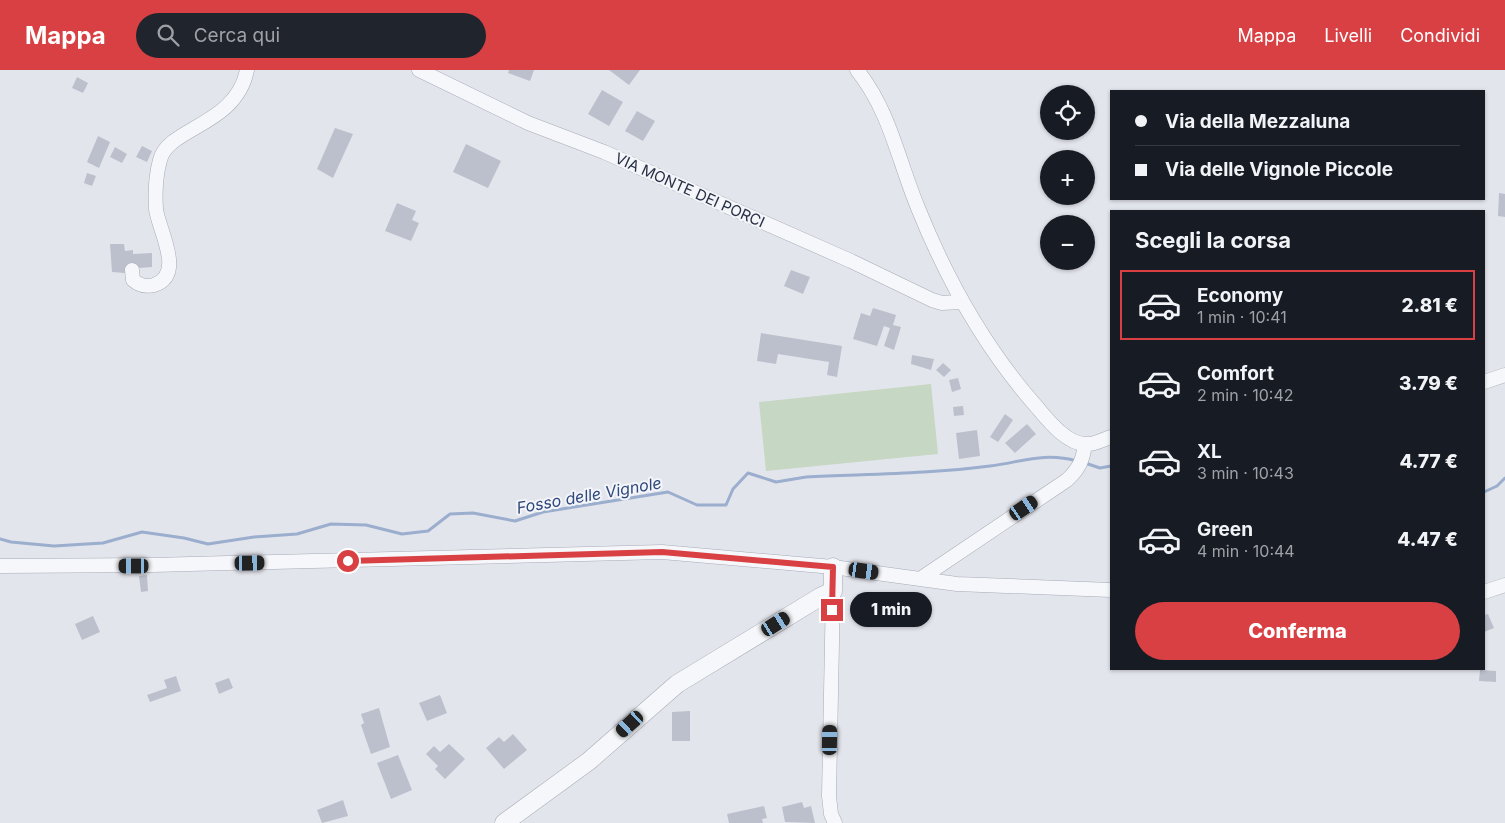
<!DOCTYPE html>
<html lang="it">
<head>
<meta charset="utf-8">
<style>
  body { margin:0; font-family:Inter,sans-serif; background:#20242c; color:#f1f3f6; height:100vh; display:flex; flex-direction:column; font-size:19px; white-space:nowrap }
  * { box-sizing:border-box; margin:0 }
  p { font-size:16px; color:#9ea1a6 }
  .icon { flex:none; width:28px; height:28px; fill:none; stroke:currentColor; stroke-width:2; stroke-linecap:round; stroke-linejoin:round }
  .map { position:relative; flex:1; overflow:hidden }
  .side { position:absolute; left:1110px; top:140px; width:375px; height:460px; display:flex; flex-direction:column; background:#171b24; border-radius:0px; box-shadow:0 1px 4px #0004 }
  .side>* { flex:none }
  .guide { position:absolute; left:1110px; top:20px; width:375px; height:110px; border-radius:0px; box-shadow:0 1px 4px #0004; display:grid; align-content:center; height:110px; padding:0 25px; background:#171b24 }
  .buttons { position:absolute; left:1040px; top:15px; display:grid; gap:10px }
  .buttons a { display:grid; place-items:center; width:55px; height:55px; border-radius:50%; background:#171b24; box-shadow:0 1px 4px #0004; font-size:25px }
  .end { position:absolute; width:22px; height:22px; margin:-11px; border:6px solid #d94043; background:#fff; box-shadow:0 0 0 2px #fff }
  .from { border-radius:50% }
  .bubble { position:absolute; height:35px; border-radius:18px; background:#171b24; box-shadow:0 1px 4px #0004; font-size:16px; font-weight:800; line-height:35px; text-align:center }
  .car { position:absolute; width:15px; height:30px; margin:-15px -8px; border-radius:6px; box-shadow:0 0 4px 1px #0007; background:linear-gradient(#222 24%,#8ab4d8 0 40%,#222 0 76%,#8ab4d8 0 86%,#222 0) }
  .guide b { display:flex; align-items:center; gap:18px; height:48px; font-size:19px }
  .guide b+b { border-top:1px solid #363941 }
  .guide i { width:12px; height:12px; background:#f1f3f6 }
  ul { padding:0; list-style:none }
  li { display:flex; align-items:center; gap:15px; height:70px; margin:0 10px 8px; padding:0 15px; border:2px solid transparent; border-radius:0px }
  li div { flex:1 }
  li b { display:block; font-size:19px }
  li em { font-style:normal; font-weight:800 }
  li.selected { border-color:#d94043 }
  li>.icon { width:45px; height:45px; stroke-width:1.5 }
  h2 { padding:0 25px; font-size:22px; line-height:60px }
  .action { display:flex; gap:10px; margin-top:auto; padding:10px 25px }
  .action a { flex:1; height:58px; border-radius:30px; background:#d94043; color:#fff; font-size:20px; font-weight:800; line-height:58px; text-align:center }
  header { display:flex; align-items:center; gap:30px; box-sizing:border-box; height:70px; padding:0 25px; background:#d94043; color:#fff }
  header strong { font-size:24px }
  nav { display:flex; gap:28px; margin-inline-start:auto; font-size:18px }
  .search { width:350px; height:45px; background:#20242c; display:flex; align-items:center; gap:12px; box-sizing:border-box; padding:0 18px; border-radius:28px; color:#9ea1a6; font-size:19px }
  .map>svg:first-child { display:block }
  .green { fill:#c6d7c3 }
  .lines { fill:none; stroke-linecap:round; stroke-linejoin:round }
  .stream { stroke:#9baece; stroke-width:3 }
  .building { fill:#bcc0cc }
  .minor-casing { stroke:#a7abb7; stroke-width:15 }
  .tertiary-casing { stroke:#a7abb7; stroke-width:19 }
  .minor { stroke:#f6f7fa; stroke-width:14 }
  .tertiary { stroke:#f6f7fa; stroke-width:18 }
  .route { stroke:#d94043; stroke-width:6 }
  .labels { text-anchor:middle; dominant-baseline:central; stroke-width:4; stroke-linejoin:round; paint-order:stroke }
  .street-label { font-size:15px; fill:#293046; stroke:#f3f5f9 }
  .water-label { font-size:16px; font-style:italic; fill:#2f487d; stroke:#f3f5f9 }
</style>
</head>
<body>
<header>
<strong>Mappa</strong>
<div class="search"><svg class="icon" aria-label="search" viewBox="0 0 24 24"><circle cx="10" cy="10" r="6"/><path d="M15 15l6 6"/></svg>Cerca qui</div>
<nav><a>Mappa</a><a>Livelli</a><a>Condividi</a></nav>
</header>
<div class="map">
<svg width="1505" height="753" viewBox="0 0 1505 753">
  <rect width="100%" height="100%" fill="#e3e5ec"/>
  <!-- green -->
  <path class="green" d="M931,314L938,384L766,401L759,332Z"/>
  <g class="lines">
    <!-- stream -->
    <path class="stream" d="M1085,393L1100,398L1111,396
      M1484,422L1497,416L1505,408
      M0,469L11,472L54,476L103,473L142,462L184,468L208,474L254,467L297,464L331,454L366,455L402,464L428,461L450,444L473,443L515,451L543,442L668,422L697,435H726L733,419L748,403L776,412L806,407C867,404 930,404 990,396C1022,392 1044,382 1077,391"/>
  </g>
  <!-- building -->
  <path class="building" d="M509,0H534L530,11L508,3Z
    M609,0H640L629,15Z
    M77,7L88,13L83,23L72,18Z
    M602,20L623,32L609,56L588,44Z
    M637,41L655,51L643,71L625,61Z
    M335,58L353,64L333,108L317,99Z
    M98,66L110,72L99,98L87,92Z
    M466,74L501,91L488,118L453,102Z
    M142,76L152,81L147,92L136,87Z
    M115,77L127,84L122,93L110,87Z
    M87,103L96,106L92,116L84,113Z
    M1499,123L1505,124V147L1498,146Z
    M397,133L416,141L412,150L419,153L411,171L385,161Z
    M110,174H124L125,181L133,180V184L152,183V197L125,199V203L112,202Z
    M791,200L810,207L803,224L784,216Z
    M873,238L896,245L893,255L901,257L894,280L884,276L890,258L884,256L877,276L853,269L861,243L870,246Z
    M761,263L842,276L837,307L827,305L829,292L778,284L776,294L757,291Z
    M912,285L934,289L931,300L911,294Z
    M943,293L951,300L944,307L936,300Z
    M958,308L961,319L952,322L949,310Z
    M963,336L964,345L954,346L953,337Z
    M1005,344L1013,350L998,372L990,367Z
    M1027,354L1036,364L1015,383L1005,373Z
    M977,360L980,386L959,389L956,363Z
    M147,505L148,521L141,522L139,506Z
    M1488,544L1494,558L1484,562V545Z
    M93,546L100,562L82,570L75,554Z
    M1480,600L1496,601V612L1479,611Z
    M176,606L181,621L150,632L147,625L167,618L164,610Z
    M229,608L233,618L219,624L215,613Z
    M440,625L447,643L427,651L419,633Z
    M379,638L390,677L371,684L361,655L364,653L361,644Z
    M690,641V671H672V642Z
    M513,664L527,680L504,699L486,678L499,667L504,672Z
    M449,674L465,689L445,709L435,699L438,696L426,684L434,676L440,682Z
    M398,685L412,720L391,729L377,693Z
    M343,730L348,746L322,753L317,740Z
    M802,732L804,738L811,736L815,753L785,752L782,737Z
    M764,736L767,748L762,749L763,753H729L727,744Z"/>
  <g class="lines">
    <!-- minor casing -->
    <g class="minor-casing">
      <path id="minor" d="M419,0L528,53L604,82L851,191L932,230L942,233L961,232
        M857,0C890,41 898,90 918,138C947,210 984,277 1036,336C1047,349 1066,374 1086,374C1093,375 1104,369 1111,367
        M132,200L133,210C140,216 146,217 154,215C186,205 158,159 156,139C155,124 156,105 160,90C168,57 236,56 247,0
        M1484,312L1505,305
        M1085,374C1083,390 1079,399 1067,410L920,509L957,514L1111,520
        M0,496L153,495L662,482L833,497L920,509
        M833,521L829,726L831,744L835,753
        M1484,522L1505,515"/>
    </g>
    <!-- tertiary casing -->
    <g class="tertiary-casing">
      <path id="tertiary" d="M504,753L589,691L677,614L820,527L833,521V497"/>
    </g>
    <!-- minor -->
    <use href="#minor" class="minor"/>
    <!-- tertiary -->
    <use href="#tertiary" class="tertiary"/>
  </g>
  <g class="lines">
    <!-- route -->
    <path class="route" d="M348,491L662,482L833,497L832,540"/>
  </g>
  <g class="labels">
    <!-- street labels -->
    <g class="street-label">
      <text transform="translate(690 120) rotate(24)">VIA MONTE DEI PORCI</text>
    </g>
    <!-- water labels -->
    <g class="water-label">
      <text transform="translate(589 425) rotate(-10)">Fosso delle Vignole</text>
    </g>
  </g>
</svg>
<div class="buttons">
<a><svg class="icon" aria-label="locate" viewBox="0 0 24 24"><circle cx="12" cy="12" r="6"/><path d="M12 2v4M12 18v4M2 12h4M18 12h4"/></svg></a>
<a>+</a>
<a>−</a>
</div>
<i class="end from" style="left:348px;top:491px"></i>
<i class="end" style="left:832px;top:540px"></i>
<div class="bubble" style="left:850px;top:522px;width:82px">1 min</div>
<i class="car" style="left:1024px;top:438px;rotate:56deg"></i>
<i class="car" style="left:250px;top:493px;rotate:89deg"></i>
<i class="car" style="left:134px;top:496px;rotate:270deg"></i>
<i class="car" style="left:864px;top:501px;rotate:98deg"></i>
<i class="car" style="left:776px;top:554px;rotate:58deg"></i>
<i class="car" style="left:630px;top:654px;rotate:228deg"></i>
<i class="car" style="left:830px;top:670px;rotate:1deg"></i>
<div class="guide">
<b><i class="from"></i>Via della Mezzaluna</b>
<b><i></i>Via delle Vignole Piccole</b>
</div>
<section class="side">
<h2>Scegli la corsa</h2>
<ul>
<li class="selected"><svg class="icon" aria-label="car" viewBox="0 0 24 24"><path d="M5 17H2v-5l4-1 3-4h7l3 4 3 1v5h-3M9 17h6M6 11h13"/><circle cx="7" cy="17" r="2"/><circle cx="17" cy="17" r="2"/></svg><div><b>Economy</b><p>1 min · 10:41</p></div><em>2.81 €</em></li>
<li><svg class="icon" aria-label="car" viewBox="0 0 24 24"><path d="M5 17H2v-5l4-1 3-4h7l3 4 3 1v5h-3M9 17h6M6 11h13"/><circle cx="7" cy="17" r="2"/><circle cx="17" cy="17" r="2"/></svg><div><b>Comfort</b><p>2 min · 10:42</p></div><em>3.79 €</em></li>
<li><svg class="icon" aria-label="car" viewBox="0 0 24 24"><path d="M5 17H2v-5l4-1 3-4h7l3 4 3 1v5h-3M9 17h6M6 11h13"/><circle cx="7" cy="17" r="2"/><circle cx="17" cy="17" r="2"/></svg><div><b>XL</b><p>3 min · 10:43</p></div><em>4.77 €</em></li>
<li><svg class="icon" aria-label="car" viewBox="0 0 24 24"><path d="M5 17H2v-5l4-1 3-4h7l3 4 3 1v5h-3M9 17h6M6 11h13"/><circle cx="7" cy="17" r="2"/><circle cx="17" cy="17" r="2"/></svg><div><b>Green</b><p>4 min · 10:44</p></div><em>4.47 €</em></li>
</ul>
<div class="action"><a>Conferma</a></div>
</section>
</div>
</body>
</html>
